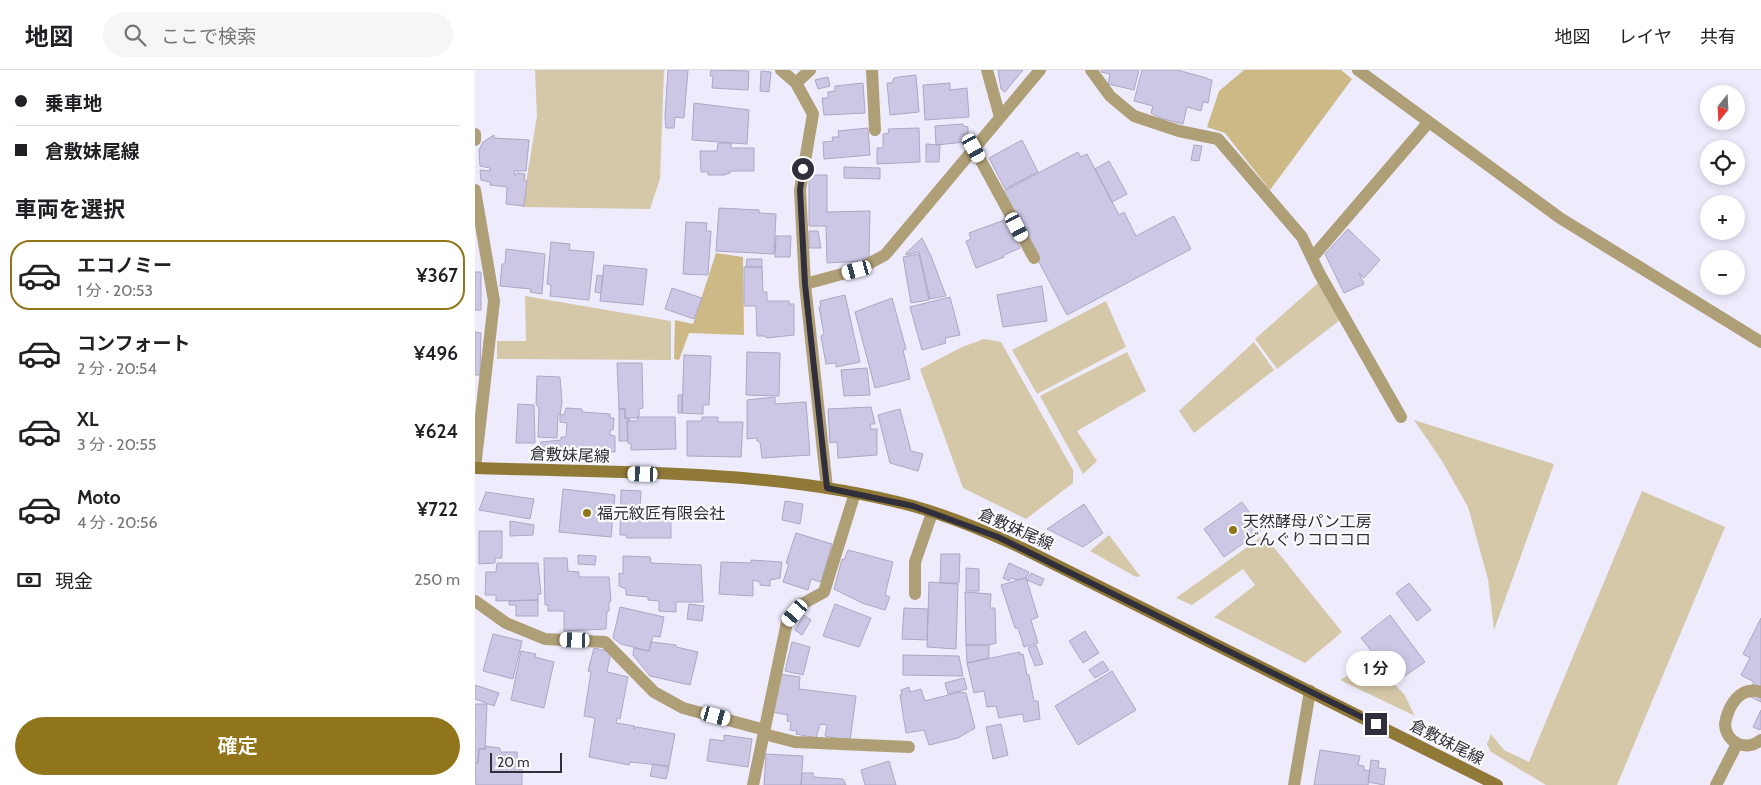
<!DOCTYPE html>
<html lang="ja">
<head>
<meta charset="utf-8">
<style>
  body { margin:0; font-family:Cabin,"Noto Sans JP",sans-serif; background:#f6f6f6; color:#202124; height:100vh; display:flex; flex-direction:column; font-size:19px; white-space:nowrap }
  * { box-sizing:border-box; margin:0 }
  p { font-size:16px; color:#757577 }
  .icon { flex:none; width:28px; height:28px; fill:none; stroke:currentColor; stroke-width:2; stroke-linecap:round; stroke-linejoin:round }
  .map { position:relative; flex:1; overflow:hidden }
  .panel { display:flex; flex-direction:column; background:#fff; width:475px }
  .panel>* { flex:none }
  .hud { display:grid; align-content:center; height:110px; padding:0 15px; background:#fff }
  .needle { width:32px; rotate:198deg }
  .controls { position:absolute; left:1225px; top:15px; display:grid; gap:10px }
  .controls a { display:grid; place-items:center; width:45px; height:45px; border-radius:50%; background:#fff; box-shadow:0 2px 8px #0003; font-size:25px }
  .scale { position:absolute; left:15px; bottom:12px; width:72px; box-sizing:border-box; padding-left:5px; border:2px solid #312f3b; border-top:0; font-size:14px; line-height:18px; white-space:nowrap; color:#312f3b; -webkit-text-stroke:4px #fafafa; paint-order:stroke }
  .end { position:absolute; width:22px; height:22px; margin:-11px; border:6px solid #312f3b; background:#fff; box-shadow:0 0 0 2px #fff }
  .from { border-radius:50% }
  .bubble { position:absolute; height:35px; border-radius:18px; background:#fff; box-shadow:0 2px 8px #0003; font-size:16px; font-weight:600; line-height:35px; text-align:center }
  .car { position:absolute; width:15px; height:30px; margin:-15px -8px; border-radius:6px; box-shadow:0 0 4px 1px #0007; background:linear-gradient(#fff 24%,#345 0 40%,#fff 0 76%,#345 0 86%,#fff 0) }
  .hud b { display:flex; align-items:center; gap:18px; height:48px; font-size:19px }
  .hud b+b { border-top:1px solid #e0e0e0 }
  .hud i { width:12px; height:12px; background:#202124 }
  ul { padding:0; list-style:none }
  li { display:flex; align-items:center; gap:15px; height:70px; margin:0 10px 8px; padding:0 5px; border:2px solid transparent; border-radius:20px }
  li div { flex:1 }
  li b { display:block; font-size:19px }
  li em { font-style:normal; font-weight:600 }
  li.current { border-color:#90751a }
  li>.icon { width:45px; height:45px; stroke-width:1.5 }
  h2 { padding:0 15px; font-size:22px; line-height:60px }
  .pay { display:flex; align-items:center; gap:12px; height:55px; padding:0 15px; font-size:19px }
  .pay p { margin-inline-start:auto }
  .cta { display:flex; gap:10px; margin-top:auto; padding:10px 15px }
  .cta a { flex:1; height:58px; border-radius:30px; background:#90751a; color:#fff; font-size:20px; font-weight:600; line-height:58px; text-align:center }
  header { display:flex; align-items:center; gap:30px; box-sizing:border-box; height:70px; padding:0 25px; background:#fff; border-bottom:1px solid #e0e0e0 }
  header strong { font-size:24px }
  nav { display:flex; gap:28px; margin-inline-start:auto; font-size:18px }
  .search { width:350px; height:45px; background:#f6f6f6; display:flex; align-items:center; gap:12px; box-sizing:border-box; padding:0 18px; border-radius:28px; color:#757577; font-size:19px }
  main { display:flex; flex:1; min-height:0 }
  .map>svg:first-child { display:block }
  .green { fill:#d4c8a9 }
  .forest { fill:#ccb985 }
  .building { fill:#ccc7e4; stroke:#aca7c3 }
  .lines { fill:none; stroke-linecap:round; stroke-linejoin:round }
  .lane { stroke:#af9f76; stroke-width:12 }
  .street { stroke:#af9f76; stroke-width:12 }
  .secondary { stroke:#907937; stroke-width:12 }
  .route { stroke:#312f3b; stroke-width:6 }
  .poi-dot { fill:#90751a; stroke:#fafafa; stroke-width:2 }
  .labels { text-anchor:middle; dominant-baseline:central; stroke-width:4.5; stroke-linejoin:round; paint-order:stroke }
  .street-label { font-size:16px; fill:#312f3b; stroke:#fafafa }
  .poi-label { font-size:16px; fill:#312f3b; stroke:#fafafa; text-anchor:start }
</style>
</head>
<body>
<header>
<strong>地図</strong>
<div class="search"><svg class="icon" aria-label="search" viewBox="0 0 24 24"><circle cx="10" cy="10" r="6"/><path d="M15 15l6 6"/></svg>ここで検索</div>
<nav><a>地図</a><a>レイヤ</a><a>共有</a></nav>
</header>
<main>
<section class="panel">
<div class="hud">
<b><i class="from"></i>乗車地</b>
<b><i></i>倉敷妹尾線</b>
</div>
<h2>車両を選択</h2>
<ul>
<li class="current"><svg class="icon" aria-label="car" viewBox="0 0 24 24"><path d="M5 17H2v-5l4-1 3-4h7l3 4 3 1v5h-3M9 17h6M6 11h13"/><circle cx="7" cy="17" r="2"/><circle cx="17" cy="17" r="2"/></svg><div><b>エコノミー</b><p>1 分 · 20:53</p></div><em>¥367</em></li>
<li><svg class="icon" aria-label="car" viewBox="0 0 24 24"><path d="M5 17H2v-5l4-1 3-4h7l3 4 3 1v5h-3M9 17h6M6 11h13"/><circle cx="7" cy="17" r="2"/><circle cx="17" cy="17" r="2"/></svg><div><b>コンフォート</b><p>2 分 · 20:54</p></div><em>¥496</em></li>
<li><svg class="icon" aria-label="car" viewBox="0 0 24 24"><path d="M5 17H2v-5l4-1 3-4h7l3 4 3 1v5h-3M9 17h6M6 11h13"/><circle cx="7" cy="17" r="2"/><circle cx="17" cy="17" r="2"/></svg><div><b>XL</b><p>3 分 · 20:55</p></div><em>¥624</em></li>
<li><svg class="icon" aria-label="car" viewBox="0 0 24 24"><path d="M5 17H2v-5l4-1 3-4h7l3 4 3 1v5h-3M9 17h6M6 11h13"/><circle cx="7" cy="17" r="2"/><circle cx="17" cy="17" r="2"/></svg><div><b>Moto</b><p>4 分 · 20:56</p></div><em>¥722</em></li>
</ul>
<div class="pay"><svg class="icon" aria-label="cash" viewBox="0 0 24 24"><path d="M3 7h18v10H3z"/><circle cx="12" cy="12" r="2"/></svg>現金<p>250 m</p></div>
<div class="cta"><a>確定</a></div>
</section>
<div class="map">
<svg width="1286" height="715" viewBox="0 0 1286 715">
  <rect width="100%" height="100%" fill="#eeebfd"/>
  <!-- green -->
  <path class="green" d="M60,0H189L185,109L175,139L47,137L62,46Z
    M843,213L865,250L802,299L780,269Z
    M50,226L196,251V290L22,289V271H51Z
    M631,231L651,277L562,324L537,280Z
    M509,269L526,272L598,400V413L551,449L488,418L445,299L487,277Z
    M779,272L799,300L719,363L704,341Z
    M652,282L671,321L602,361L622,391L608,404L565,326Z
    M939,350L1079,394L1019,560L1013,509L993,437L967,391Z
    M1167,421L1250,457L1142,715H1071L1016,682L1012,674L1016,664L1029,680L1054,692Z
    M634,465L665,506L661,507L615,481Z
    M789,465L867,562L830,593L739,547L780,515L768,499L717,535L701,528Z
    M898,592L929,624L940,646L865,610Z"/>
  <!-- forest -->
  <path class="forest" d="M769,0H866L877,9L795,120L750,63L732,57L744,21Z
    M241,183L268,187L269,265L214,263L204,290L199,289L200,250L218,254Z"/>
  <!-- building -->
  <path class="building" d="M193,0H213L209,48L200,47L199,58H191L190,47Z
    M236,0L274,1L273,20L237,18L238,6H235Z
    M523,0H548L530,22L526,19Z
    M626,0H664L659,20L633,14L635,4L626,2Z
    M667,0H702L732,8V9L737,10L733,33L728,32L726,41L712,37L708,54L685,48L676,43L678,36L659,31Z
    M286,1L296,2L294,22L285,21Z
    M441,5L444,42L415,45L412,13H417L419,8L424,7Z
    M353,7L355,16L343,19L340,10Z
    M388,13L390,43L349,45L347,28H353V22L360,21V16Z
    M475,13V20L492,18L494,47L450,50L448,15Z
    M219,33L274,40L272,74L217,70Z
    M488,54V56L493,57V65H489L490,72L461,75L460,56Z
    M393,58L395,85L349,89L348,72L358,71L357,67H364L363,61Z
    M444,58L445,92L402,94V78H408V64L414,63L413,59Z
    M19,65V68L54,70L51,101H39L40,106L42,103L50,104L49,110L52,111L49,136L31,134L32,117L15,115V112L6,110L5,100L15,101V98L5,96L4,80L8,72Z
    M547,70L563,102L530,119L514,88Z
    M243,73H256V78H279V101H255V103L249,105H233V102H226L225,81H242Z
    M451,74L465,75L464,92H451Z
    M719,75L727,76L724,91L716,90Z
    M603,82L606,87L612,84L644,145L649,142L661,166L699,146L716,179L592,245L527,122Z
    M634,91L652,124L637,132L620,99Z
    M369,97L405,98V109L369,108Z
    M334,105H352V142L395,141L394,187H392L391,191L352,193L351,156H334Z
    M244,138L284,140V143L301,144L299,184L241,181Z
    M532,149L545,178L529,185V187L501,198L491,171L496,169L494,163Z
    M211,152L232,153L231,161H236L233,205L208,204Z
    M873,159L905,190L889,208L884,203L889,214L869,223L850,184Z
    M334,161H343L346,178H334Z
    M301,166H316L315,187H300Z
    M447,168L456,186L471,226L455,229L444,182L431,185V183Z
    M76,172L95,174L94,180L119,182L114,230L75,226L76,215L72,214Z
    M31,179L70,184L67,224L55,222L56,219L25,216L27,194H30Z
    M444,184L454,230L436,233L428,187Z
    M272,189H287V197H271Z
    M129,195L172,199L168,235L125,231Z
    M269,197H287L288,222H292V231H314V234H319V265L292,268L290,266H282L281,236H269Z
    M0,202H6V240H0Z
    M122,205L128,206L126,223L120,222Z
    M567,216L572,251L528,257L522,225Z
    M197,218L227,228L219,249L190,239Z
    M370,225L385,292L361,297V293L351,294L346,266L349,264L344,237H346L345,231Z
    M475,227L485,265L470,268L471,273L447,280L435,237Z
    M417,228L431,279L428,280L435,309L400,318L380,242Z
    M0,262L6,263L5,305H0Z
    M272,282L305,283L304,326L271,325Z
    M209,285L236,286L234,335H228V344L207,343Z
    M142,293H167L168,338L164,339V346L161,348H150V339H144Z
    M392,298L395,325L369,326L366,300Z
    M62,306L85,307L87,332L85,344H83L82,368L63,367L64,338L61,334Z
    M203,325H207V343H203Z
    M300,327V334L331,332L335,385L287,388L285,372L282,371V368L272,369V330Z
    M43,334L59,335L60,373H41Z
    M396,337L400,354H395L396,359H402V385L363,388L362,372L355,373L353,339Z
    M91,338L107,339V342L135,344V348H139L138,360H135V365L140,366V382L64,377L66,372L86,370V367H91L92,353L85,352V344L89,345Z
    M144,339H150V349L154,348L155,351H152L153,371H144Z
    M425,339L436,381L448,384L443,401L415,393L403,345Z
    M162,347H200L201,379L156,380V374L153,373L152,351H163Z
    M227,347H243V352H268L266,387L212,386V351H227Z
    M88,419L140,425L136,467L84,462Z
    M146,420L166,421L165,438H196V468H152L151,465H145Z
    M11,422L59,429L55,449L4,440Z
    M310,431L328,434L325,454L307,450Z
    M767,432L787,460L749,487L729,459Z
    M609,434L628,463L608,477L572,459Z
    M35,451L59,455L58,465L35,466Z
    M4,461H27V488H20V493L4,494Z
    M321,463L357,474L346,512L336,509L333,520L308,512L314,494L311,493Z
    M373,480L418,492L410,525L415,527L410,540L387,533L359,519L367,489L369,490Z
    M466,484H485L484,513H465Z
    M103,485L121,486L120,495L103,494Z
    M148,486L175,487L176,493L226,495L228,532H201V542L184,541V531L173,530V527L151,525V519L144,516V503L148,504Z
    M69,488H92L93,501L104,502V507H134L136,531L134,532V541H132L131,559L89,561V541H73V535H70Z
    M276,490L307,492L305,508L295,510V516L285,515V512L278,510V526L244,524L246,492L276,493Z
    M22,493H63L66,524H63V530L21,531V525H10L11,502H21Z
    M534,493L554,502L551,508L542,510L536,508L534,511L528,508Z
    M491,498L504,499V521H491Z
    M556,503L569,509L566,516L552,510Z
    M551,508L563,547L556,550L563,573L549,577L543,558H540L526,515Z
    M454,512L483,514L481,579L452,577Z
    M934,513L956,540L942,551L921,523Z
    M490,522L516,524L515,538H520L521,573L514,575H491Z
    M63,530V546H41V535H34V531Z
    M214,534L229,536L227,551L212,549Z
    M360,534L396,548L384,577L348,566Z
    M145,537L189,547L185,567L178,566L174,581L146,574L138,568Z
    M429,538L453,539L452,570L427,569Z
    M329,545L336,550L327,565L320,560Z
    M915,545L950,592L921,612L886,568Z
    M1286,548V632L1272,625L1279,612L1266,605L1275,588L1268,584Z
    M610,561L624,583L608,593L594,571Z
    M18,564L47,571L38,609L8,601Z
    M176,572L201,575V577L223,582L215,615L175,606L158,585L159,578L174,581Z
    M317,572L335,577L328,605L310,601Z
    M491,575H514V588L492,593Z
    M561,575L568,594L560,596L553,578Z
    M119,578L136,582L132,602L153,607L145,649L142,648L141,653L160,656L159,659L162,657L200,664L194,696L155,692L154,695L114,687L120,648L109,646L116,602L113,601Z
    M46,581L61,584L60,587L79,592L69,638L36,630Z
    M545,582V585L548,584L552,605H554L559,631H563L565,649L549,652L548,644L524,648L521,636L512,637L509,621L499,623L492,593Z
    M428,585L484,586L488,606L428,605Z
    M628,591L634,600L620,608L614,600Z
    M637,601L661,640L603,675L580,636Z
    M303,604L325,607L324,619L381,626L375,671L350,666L352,655L345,654L341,668L321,664L322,661L315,660L316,652L312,651L313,645L297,642Z
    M489,608L492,619L473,624L470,613Z
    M0,615L24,623L19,636L0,629Z
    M434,617L435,622L446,619L450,631L485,622L491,623L500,658L483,668L454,675L449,660L431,663L425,625L427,624L426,620Z
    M0,634H12L10,679H4L3,693H0Z
    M1286,640V658L1285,660L1278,657Z
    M526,654L533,685L518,689L511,657Z
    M249,665L277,669L273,697L232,691L235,669L249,671Z
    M10,676L25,678V682H42L43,699H47V715H1L0,693H3L4,679H10Z
    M845,680L885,686L883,695L889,696V700L895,701L893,715H839Z
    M291,684L328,686L326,715H289Z
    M896,690L904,691L903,698L911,699L909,715L893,712Z
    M414,691L421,715H390L386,700Z
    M178,694L194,697L191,709L175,706Z
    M327,703H338V707L368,709L371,715H326Z"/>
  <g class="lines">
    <!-- lane -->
    <path class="lane" d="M440,524V492L457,443
      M1286,622C1265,615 1253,636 1250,654C1251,673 1271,682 1286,670
      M1241,715L1262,674"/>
    <!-- street -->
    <path class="street" d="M306,0L321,13L338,44L325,120L330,214L352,418
      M397,0L400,60
      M512,0L525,47
      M616,0L635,26L659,46L704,61L743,69L827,167L844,203L926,347
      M883,0L1085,148L1286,272
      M321,13L335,0
      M0,64V70
      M499,78L559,188
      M0,120L19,231L0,398
      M837,188L953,53
      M330,214L382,200L410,185L565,0
      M0,531L31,553L70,569L130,572L179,622L208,638L290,660
      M289,664L320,672L434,677
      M278,715L312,552L327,534L349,522L380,423
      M819,715L835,621"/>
    <!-- secondary -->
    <path class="secondary" d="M0,398C145,403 296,398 438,436C477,447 515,463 551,480L1022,715"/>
  </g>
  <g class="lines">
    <!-- route -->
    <path class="route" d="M328,99L325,120L330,214L352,418L438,436L523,467L901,654"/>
  </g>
  <!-- markers -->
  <g class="poi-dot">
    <circle cx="112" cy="443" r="5"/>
    <circle cx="758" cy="460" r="5"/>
  </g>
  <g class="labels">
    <!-- street labels -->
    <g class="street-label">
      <text transform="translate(95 385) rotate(2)">倉敷妹尾線</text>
      <text transform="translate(541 459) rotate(24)">倉敷妹尾線</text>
      <text transform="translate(972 672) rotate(27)">倉敷妹尾線</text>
    </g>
    <!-- poi labels -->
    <g class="poi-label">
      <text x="122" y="443">福元紋匠有限会社</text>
      <text x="768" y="451">天然酵母パン工房<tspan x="768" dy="18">どんぐりコロコロ</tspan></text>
    </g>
  </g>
</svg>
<div class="controls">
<a><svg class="needle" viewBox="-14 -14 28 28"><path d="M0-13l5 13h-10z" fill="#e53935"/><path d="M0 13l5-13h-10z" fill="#757577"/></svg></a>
<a><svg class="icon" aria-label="locate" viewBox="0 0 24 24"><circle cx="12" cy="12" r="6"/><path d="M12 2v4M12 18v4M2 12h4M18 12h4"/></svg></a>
<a>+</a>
<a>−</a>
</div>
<div class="scale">20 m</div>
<i class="end from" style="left:328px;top:99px"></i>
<i class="end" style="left:901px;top:654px"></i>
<div class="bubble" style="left:871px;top:581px;width:60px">1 分</div>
<i class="car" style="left:499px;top:78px;rotate:151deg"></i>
<i class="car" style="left:542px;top:157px;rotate:152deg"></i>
<i class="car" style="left:382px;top:200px;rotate:255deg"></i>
<i class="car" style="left:168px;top:404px;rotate:272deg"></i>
<i class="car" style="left:320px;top:543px;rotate:221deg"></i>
<i class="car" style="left:100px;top:570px;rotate:272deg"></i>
<i class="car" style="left:241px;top:646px;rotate:105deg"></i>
</div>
</main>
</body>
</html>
